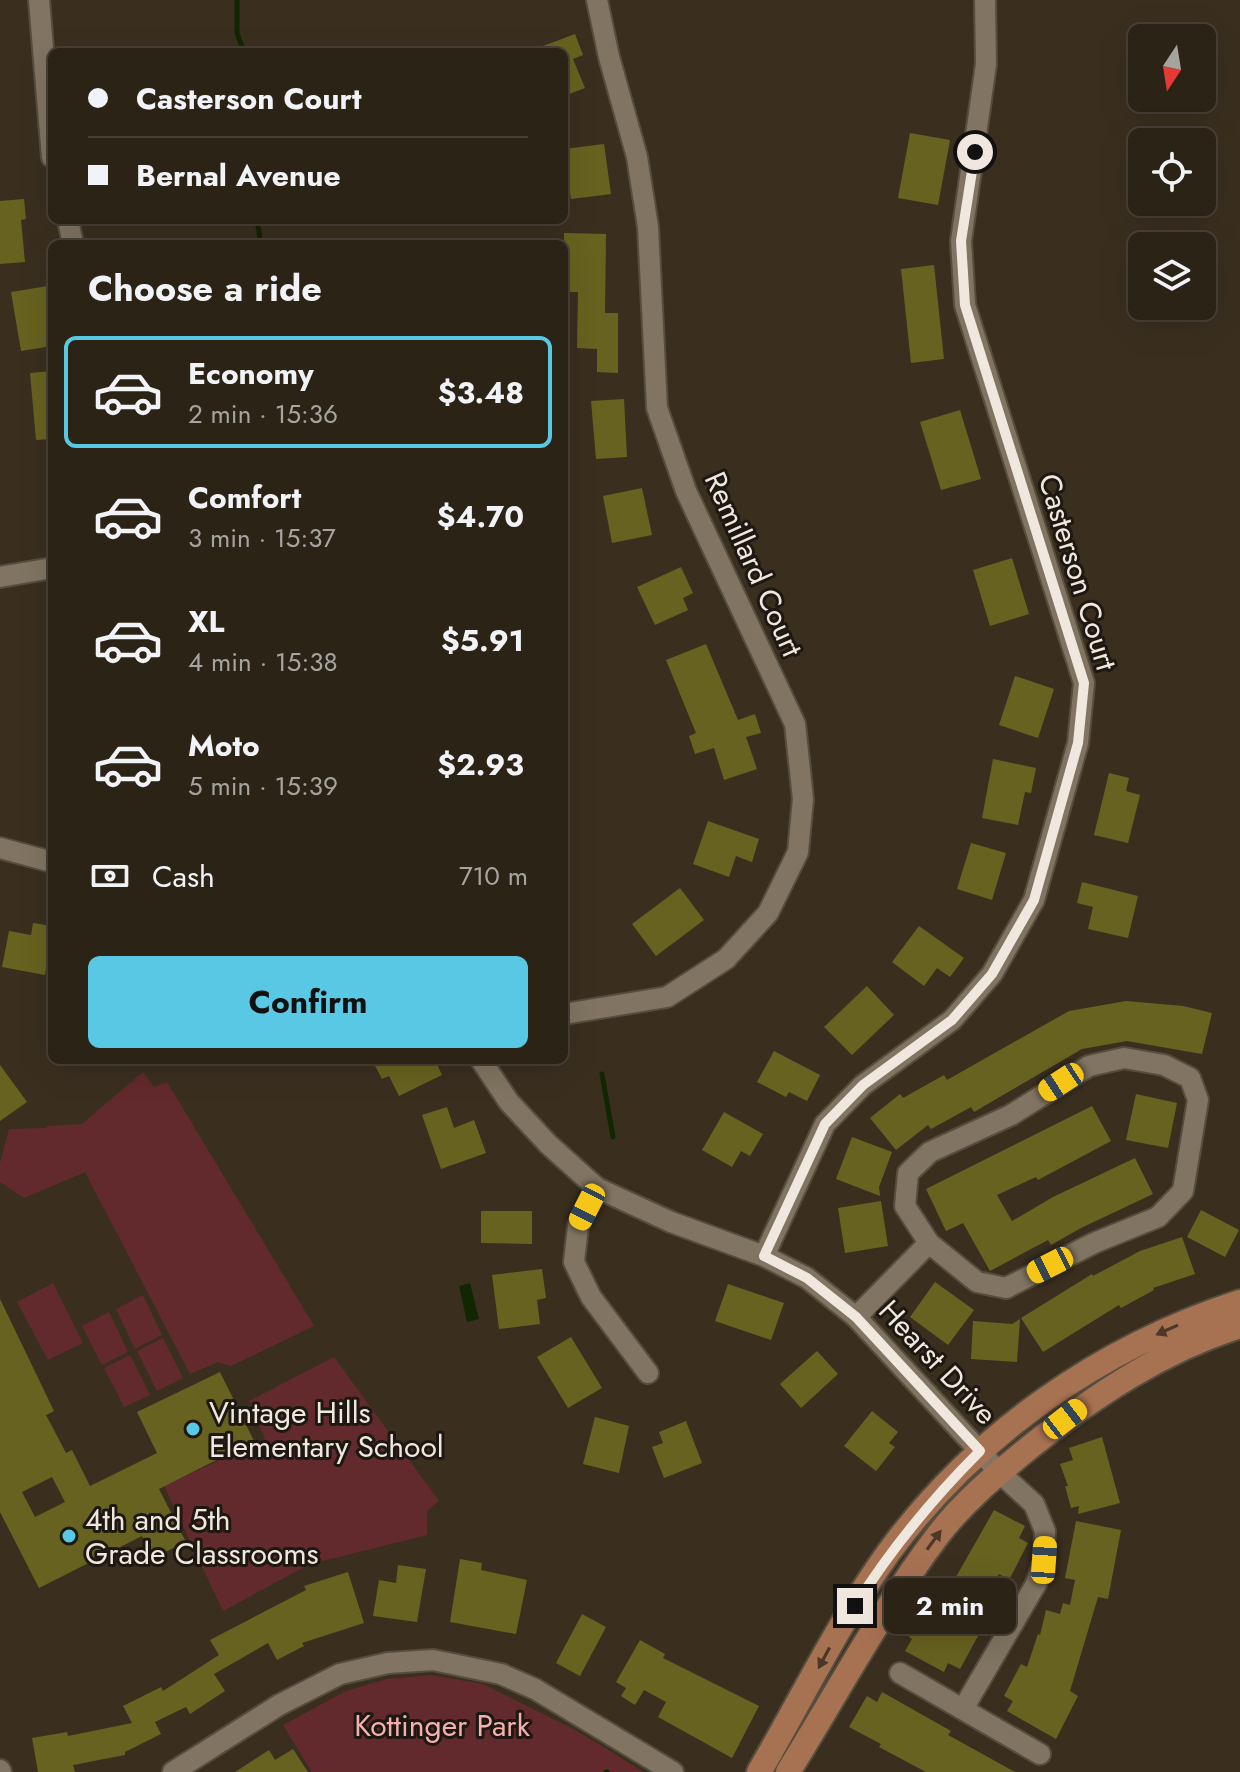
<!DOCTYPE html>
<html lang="en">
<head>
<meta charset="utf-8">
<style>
  body { margin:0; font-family:Jost,sans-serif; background:#342b20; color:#f1f3f6; height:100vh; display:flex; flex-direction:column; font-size:30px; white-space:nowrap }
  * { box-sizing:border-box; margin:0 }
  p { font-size:26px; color:#a6a4a1 }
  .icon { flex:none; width:44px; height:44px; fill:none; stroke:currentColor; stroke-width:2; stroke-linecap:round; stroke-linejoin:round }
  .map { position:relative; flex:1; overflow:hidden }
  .panel { position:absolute; left:48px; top:240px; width:520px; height:824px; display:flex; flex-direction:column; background:#2c2317; border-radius:12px; box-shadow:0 8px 32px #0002,0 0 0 2px #484036 }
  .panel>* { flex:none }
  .banner { position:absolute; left:48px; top:48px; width:520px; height:176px; border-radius:12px; box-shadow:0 8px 32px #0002,0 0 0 2px #484036; display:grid; align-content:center; height:176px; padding:0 40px; background:#2c2317 }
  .needle { width:52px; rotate:192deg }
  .tools { position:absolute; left:1128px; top:24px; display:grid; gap:16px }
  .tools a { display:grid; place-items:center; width:88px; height:88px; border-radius:12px; background:#2c2317; box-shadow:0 8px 32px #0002,0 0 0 2px #484036; font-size:40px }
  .end { position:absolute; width:36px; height:36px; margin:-18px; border:10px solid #f0e8de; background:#111; box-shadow:0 0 0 4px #111 }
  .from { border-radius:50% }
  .bubble { position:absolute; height:56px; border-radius:12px; background:#2c2317; box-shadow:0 8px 32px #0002,0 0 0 2px #484036; font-size:26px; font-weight:700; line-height:56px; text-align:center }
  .car { position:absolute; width:24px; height:48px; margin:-24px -12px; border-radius:10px; box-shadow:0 0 6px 2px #0007; background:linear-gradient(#f5c518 24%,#345 0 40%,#f5c518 0 76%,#345 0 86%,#f5c518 0) }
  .banner b { display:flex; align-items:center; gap:28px; height:76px; font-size:30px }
  .banner b+b { border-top:2px solid #484036 }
  .banner i { width:20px; height:20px; background:#f1f3f6 }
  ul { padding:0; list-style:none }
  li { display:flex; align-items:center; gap:24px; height:112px; margin:0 16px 12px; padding:0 24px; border:4px solid transparent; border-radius:12px }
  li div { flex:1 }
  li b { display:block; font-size:30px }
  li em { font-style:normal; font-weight:700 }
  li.selected { border-color:#59c8e4 }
  li>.icon { width:72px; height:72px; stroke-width:1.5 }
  h2 { padding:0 40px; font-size:36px; line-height:96px }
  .pay { display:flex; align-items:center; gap:20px; height:88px; padding:0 40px; font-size:30px }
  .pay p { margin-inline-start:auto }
  .cta { display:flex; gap:16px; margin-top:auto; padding:16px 40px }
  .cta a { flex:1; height:92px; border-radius:12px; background:#59c8e4; color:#111; font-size:32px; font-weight:700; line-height:92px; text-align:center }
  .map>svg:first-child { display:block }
  .green { fill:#622a2d }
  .water { fill:#132602 }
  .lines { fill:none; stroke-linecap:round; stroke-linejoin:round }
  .stream { stroke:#132602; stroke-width:5 }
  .building { fill:#686220; fill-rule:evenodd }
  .minor-casing { stroke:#574d3f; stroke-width:24 }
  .major-casing { stroke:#574d3f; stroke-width:28 }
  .minor { stroke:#817462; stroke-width:20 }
  .major { stroke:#a77252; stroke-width:24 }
  .oneway { fill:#4d3828 }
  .route { stroke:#f0e8de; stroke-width:10 }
  .poi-dot { fill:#59c8e4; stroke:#1d1811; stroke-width:3 }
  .labels { text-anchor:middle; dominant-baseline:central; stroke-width:6; stroke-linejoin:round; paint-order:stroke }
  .street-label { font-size:30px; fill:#f0e8de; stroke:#1d1811 }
  .poi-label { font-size:30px; fill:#f0e8de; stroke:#1d1811; text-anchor:start }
  .park-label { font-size:30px; fill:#f5afaf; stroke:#1d1811 }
</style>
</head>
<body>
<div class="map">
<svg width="1240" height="1772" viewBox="0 0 1240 1772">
  <rect width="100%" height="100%" fill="#3a2f1f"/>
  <!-- green -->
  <path class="green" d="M143,1072L154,1087L167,1082L314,1326L231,1366L218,1362L190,1374L85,1172L24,1198L0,1182V1163L9,1129L46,1128L48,1146L46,1126L82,1124Z
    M53,1283L83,1343L48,1360L17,1302Z
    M143,1295L162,1335L135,1349L116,1309Z
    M109,1312L128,1352L102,1365L82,1326Z
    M163,1338L183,1378L157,1391L137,1351Z
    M130,1355L150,1395L124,1407L104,1368Z
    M334,1357L439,1501L427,1511V1535L310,1564L223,1611L164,1486L265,1439L249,1401Z
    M431,1675L483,1684L579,1732L644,1772H312L283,1725L346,1691L387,1679Z"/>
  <!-- water -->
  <path class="water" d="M470,1283L479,1319L467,1322L459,1286Z"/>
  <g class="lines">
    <!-- stream -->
    <path class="stream" d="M237,0V33L244,52
      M257,220L261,244
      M602,1074L613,1137
      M606,1772H607"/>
  </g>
  <!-- building -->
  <path class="building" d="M575,34L583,55L573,59L585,88L564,96V52L530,51Z
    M910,133L950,140L938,205L898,198Z
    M604,144L611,194L571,199L564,149Z
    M24,199L26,219L21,220L25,262L0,264V201Z
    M564,233L606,234L605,313H618V373L597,372V349L577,348L578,292H564Z
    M934,265L944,359L911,363L901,269Z
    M48,286L52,308V346L21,351L11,292Z
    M52,371V439L36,440L30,373Z
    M624,399L627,457L596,459L591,401Z
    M960,410L981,479L941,490L920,422Z
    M642,488L652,535L612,543L603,496Z
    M1012,558L1029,614L990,626L973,570Z
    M681,567L693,593L683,598L688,610L655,625L637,587Z
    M706,644L738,720L755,714L761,733L746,737L757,769L724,780L714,748L695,754L689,736L696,733L666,660Z
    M1015,676L1054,689L1038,738L999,725Z
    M993,759L1036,768L1031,793L1025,792L1018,825L982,818Z
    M1109,773L1129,778L1126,791L1140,795L1128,843L1094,835Z
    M708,821L759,839L752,862L736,856L729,877L693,864Z
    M971,843L1006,853L992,900L957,889Z
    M1082,882L1138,896L1128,938L1088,929L1093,907L1077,903Z
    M680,888L704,920L656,956L632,924Z
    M33,923L52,926L45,975L2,967L9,931L31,935Z
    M919,926L964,958L950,977L937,968L924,986L892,962Z
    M867,986L894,1015L852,1055L824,1027Z
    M1126,1001L1183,1006L1212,1013L1202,1054L1127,1041L1082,1049L974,1112L971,1107L931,1129L928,1125L896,1150L870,1118L900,1094L903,1098L944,1075L947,1080L1069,1011Z
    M774,1051L820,1075L807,1101L789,1092L786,1097L757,1082Z
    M372,1060H435L442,1075L399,1096L389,1076L382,1079Z
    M0,1065L27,1102L0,1121Z
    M1136,1094L1177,1103L1168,1148L1126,1140Z
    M1092,1106L1111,1141L1038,1180L1036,1177L997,1195L1012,1221L1053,1197L1135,1158L1153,1194L1081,1228L1051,1245L1048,1240L990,1271L963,1223L946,1231L926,1189Z
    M447,1107L454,1128L474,1120L486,1153L441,1169L422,1115Z
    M724,1112L763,1134L750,1156L741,1151L732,1167L702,1150Z
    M852,1137L892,1152L879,1187L880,1196L836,1179Z
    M881,1201L888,1246L845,1253L838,1208Z
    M1201,1210L1239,1230L1225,1257L1187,1237Z
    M481,1211H532V1244L481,1243Z
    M1182,1237L1195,1274L1153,1288L1154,1290L1121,1308L1119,1305L1043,1352L1021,1318L1092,1274L1093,1276L1140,1251Z
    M542,1269L546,1298L537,1300L540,1324L499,1329L492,1275Z
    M935,1282L974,1310L948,1345L910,1317Z
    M728,1284L784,1303L771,1340L715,1321Z
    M0,1299L54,1411L46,1415L66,1453L72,1450L90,1486L157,1453L137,1412L220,1372L254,1441L159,1489L186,1542L153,1558L142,1536L39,1588L0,1512ZM52,1477L65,1502L35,1517L22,1492Z
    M1020,1319L1017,1362L971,1359L973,1321L1012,1324Z
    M571,1337L602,1388L568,1408L537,1357Z
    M817,1351L838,1374L801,1408L780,1384Z
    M872,1411L898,1432L889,1443L895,1447L876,1471L844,1446Z
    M595,1417L629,1426L619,1473L583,1464Z
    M686,1421L702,1463L664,1478L652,1447L663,1443L659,1432Z
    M1102,1437L1120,1503L1078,1514L1079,1506L1071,1508L1065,1486H1068L1060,1464L1073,1460L1069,1448Z
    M994,1510L1025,1526L1019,1538L1028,1543L1009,1580L999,1574L984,1602L991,1606L976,1635L978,1636L960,1669L948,1663L944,1672L905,1651L912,1639L907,1635L924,1607L935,1614Z
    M1076,1521L1121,1530L1108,1599L1098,1597L1070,1691L1078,1696L1056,1739L1007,1711L1013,1701L1004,1696L1021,1664L1027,1667L1038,1634L1040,1635L1046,1610L1060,1614L1063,1603L1070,1605L1075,1580L1065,1578Z
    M460,1559L482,1563L481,1570L527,1580L516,1634L450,1622Z
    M398,1565L426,1569L417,1622L373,1616L379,1580L396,1583Z
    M348,1572L364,1623L302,1643L304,1646L277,1660L268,1643L214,1674L225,1691L190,1714L186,1707L155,1722L161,1734L125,1752V1755L73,1765L75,1772H38L32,1738L67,1732L68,1736L132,1723L123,1706L161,1687L163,1691L219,1655L210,1640L306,1590L304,1586Z
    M582,1614L606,1627L580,1676L556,1663Z
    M640,1640L665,1654L663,1658L759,1706L732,1758L658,1717L666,1702L644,1690L635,1705L621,1696L626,1688L616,1682Z
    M882,1692L951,1731L948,1735L1015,1772H926L879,1747L881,1744L849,1727L867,1696L877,1702Z
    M293,1749L308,1772H235L269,1750L275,1760Z"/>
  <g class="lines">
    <!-- minor casing -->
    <g class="minor-casing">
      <path id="minor" d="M39,0L52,157
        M68,220L73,244
        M0,577L52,568
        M0,848L52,862
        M564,1014L667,997L726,959L768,913L798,852L803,799L795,724L686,491L657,408L648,227L637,157L609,57L597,0
        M1124,1058L1164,1065L1190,1078L1198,1100L1183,1191L1158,1217L1094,1243L1006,1288L977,1282L929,1243L905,1206L908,1173L930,1152L1011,1115L1089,1066Z
        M481,1060L509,1102L548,1144L597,1188L671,1222L764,1256L807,1278L856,1317L999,1472L1034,1504L1045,1531L1044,1560L1036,1584L963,1709
        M597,1188L578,1226L574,1262L591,1297L648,1373
        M764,1256L825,1124L863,1085L952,1020L992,974L1034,900L1078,743L1084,683L965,305L961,241L986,64L985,0
        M856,1317L929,1243
        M900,1673L1040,1754
        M0,1770L1,1772
        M173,1772L279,1705L340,1674L388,1663L433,1660L501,1674L535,1689L673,1772"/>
    </g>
    <!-- major casing -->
    <g class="major-casing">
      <path id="major" d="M759,1772C802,1699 839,1621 889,1552C976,1434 1101,1347 1240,1302
        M788,1772C837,1693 882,1609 938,1535C964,1501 997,1474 1030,1447C1094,1396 1161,1351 1240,1326"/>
    </g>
    <!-- minor -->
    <use href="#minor" class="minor"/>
    <!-- major -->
    <use href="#major" class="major"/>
  </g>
  <!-- one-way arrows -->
  <defs><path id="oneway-solid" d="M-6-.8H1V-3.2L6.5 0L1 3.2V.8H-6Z" transform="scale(2)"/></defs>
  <g class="oneway">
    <use href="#oneway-solid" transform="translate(1167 1330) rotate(156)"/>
    <use href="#oneway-solid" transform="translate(934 1540) rotate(-54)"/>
    <use href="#oneway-solid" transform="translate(824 1658) rotate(118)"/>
  </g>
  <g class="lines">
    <!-- route -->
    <path class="route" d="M855,1606C891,1549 932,1499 980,1451L856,1317L807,1278L764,1256L825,1124L863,1085L952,1020L992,974L1034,900L1078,743L1084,683L965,305L961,241L975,152"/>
  </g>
  <!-- markers -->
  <g class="poi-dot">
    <circle cx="193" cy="1429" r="8"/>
    <circle cx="69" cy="1536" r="8"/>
  </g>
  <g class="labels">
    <!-- street labels -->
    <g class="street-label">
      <text transform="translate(754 564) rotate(66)">Remillard Court</text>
      <text transform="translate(1078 572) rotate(73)">Casterson Court</text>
      <text transform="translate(938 1362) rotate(47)">Hearst Drive</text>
    </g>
    <!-- poi labels -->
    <g class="poi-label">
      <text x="209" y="1412">Vintage Hills<tspan x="209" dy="34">Elementary School</tspan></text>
      <text x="85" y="1519">4th and 5th<tspan x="85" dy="34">Grade Classrooms</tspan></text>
    </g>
    <!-- park labels -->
    <g class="park-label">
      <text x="442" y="1725">Kottinger Park</text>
    </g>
  </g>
</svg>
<div class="tools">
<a><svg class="needle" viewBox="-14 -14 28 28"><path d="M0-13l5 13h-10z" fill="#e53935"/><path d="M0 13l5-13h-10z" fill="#a6a4a1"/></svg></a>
<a><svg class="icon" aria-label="locate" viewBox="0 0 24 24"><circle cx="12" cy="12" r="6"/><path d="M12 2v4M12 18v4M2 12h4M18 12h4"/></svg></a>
<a><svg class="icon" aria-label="layers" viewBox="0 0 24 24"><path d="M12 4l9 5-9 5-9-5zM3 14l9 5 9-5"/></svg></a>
</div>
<i class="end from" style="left:975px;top:152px"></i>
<i class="end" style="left:855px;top:1606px"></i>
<div class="bubble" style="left:884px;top:1578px;width:132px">2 min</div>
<i class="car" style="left:1061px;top:1082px;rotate:237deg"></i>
<i class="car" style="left:587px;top:1207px;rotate:207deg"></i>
<i class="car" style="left:1050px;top:1265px;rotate:243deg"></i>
<i class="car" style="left:1065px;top:1419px;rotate:52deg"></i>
<i class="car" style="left:1044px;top:1560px;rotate:4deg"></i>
<div class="banner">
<b><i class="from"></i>Casterson Court</b>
<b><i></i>Bernal Avenue</b>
</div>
<section class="panel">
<h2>Choose a ride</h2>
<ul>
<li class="selected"><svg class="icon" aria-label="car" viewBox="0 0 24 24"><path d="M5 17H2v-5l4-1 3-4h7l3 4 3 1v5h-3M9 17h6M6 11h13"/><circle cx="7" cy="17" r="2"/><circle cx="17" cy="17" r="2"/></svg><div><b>Economy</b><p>2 min · 15:36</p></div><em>$3.48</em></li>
<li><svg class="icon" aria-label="car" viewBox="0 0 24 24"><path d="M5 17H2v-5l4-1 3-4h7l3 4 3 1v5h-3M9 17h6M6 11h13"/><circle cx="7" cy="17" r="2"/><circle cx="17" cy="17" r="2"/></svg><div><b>Comfort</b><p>3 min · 15:37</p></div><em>$4.70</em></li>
<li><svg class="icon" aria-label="car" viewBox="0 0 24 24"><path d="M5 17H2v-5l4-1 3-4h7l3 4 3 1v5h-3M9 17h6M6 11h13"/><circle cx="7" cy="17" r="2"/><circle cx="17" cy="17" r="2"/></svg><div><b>XL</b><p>4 min · 15:38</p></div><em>$5.91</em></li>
<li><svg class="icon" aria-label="car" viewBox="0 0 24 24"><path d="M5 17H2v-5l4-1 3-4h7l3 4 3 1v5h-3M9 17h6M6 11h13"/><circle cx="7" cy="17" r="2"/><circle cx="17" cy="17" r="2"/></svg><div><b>Moto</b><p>5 min · 15:39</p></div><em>$2.93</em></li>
</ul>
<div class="pay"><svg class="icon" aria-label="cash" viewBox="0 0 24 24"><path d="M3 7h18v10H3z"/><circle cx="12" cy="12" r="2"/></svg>Cash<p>710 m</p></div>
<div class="cta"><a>Confirm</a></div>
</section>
</div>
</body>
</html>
